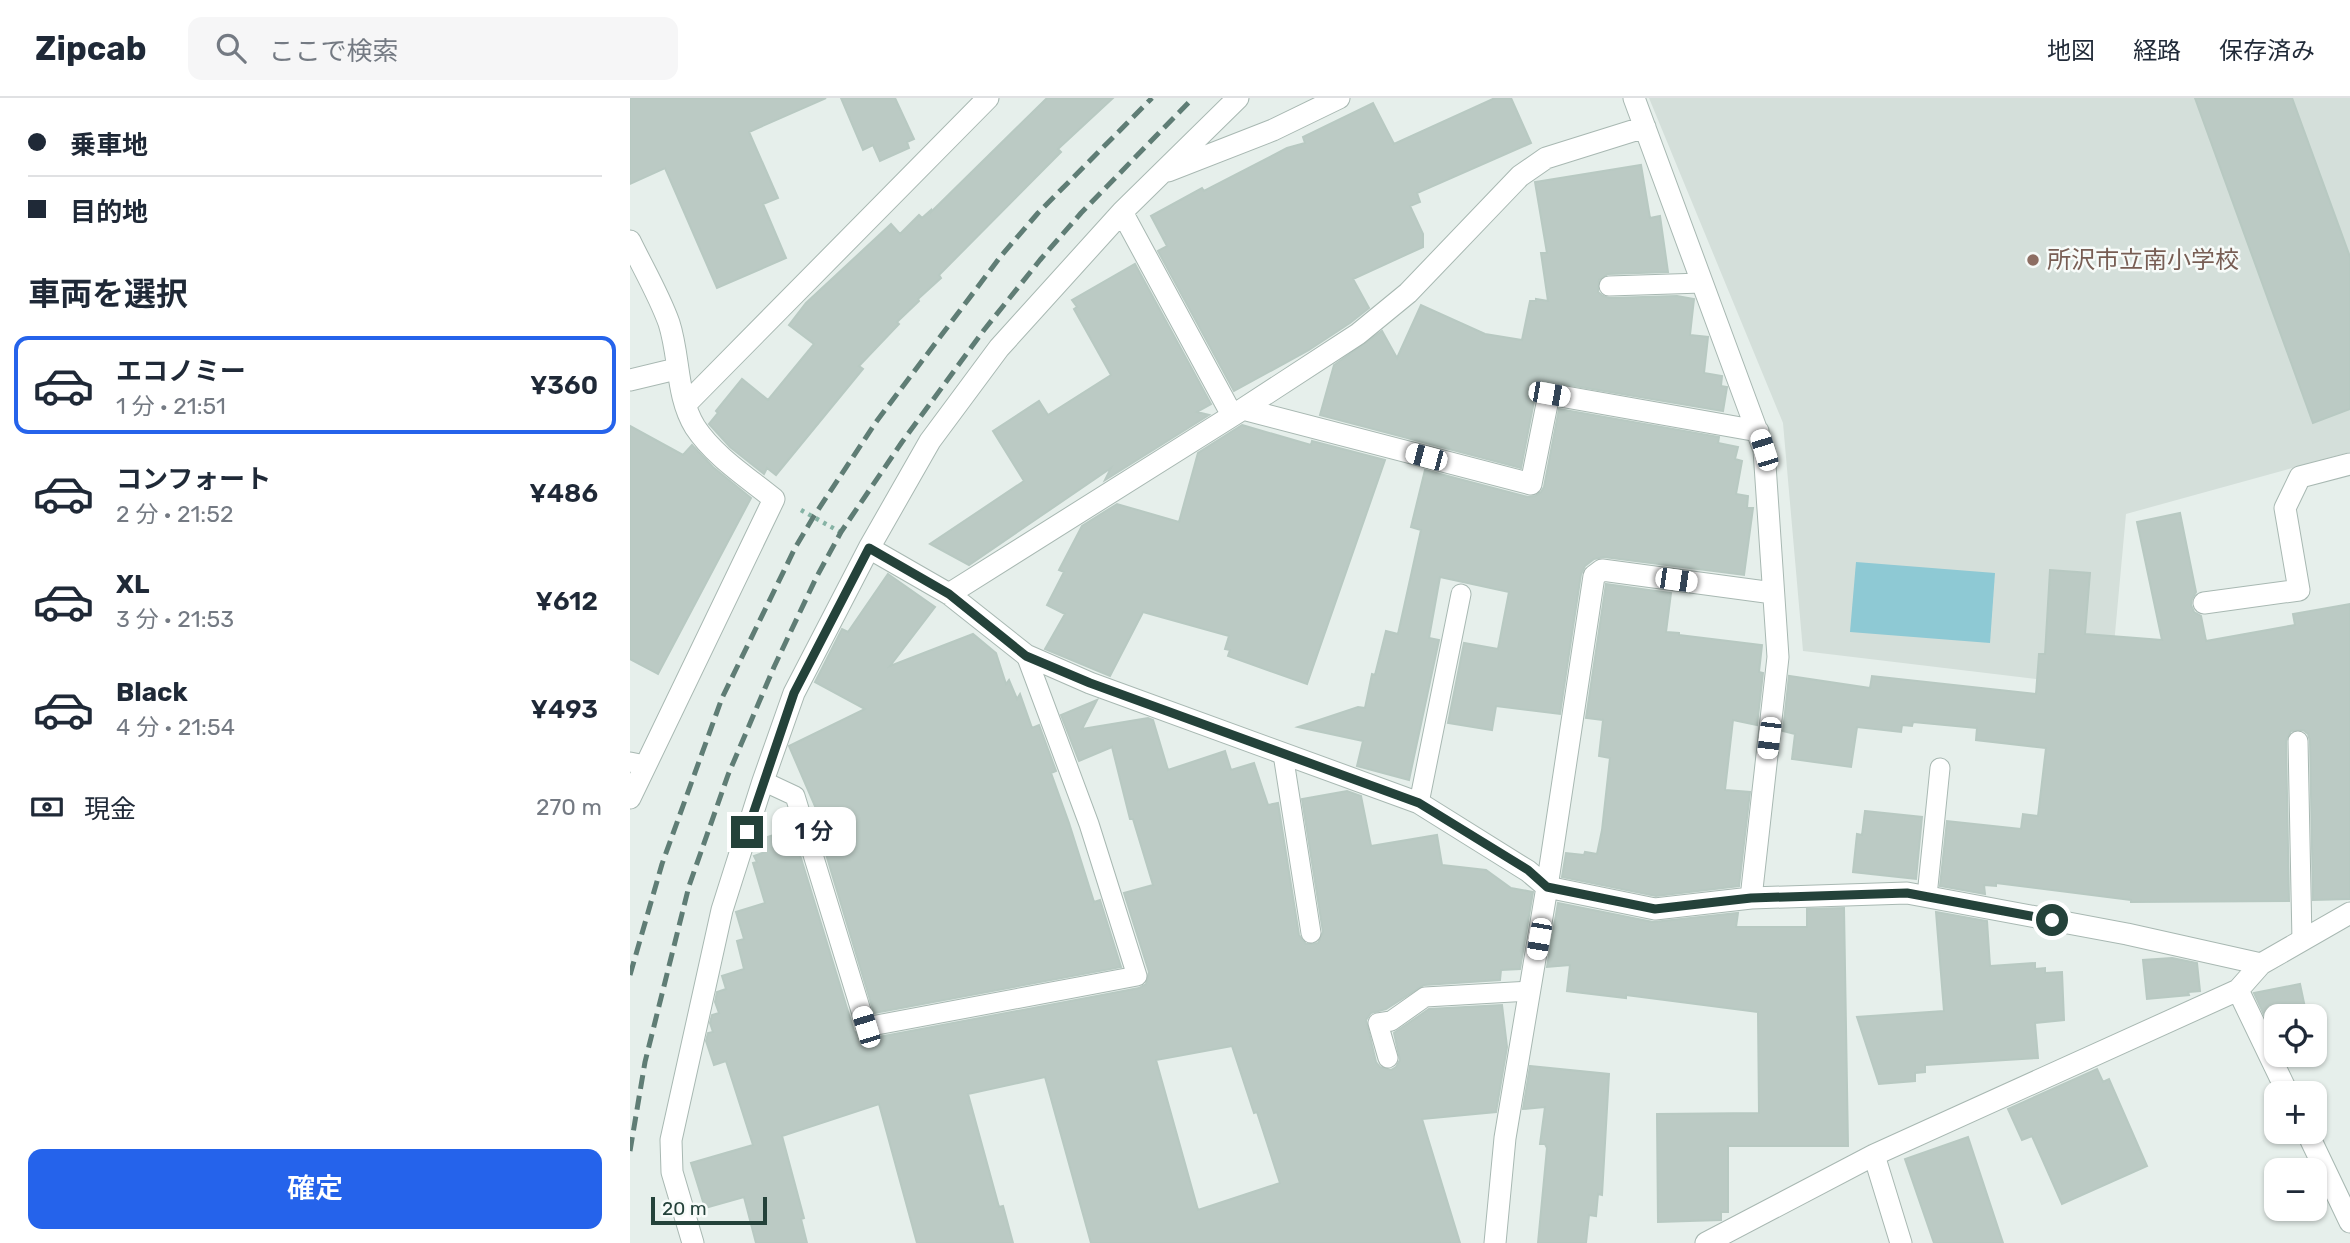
<!DOCTYPE html>
<html lang="ja">
<head>
<meta charset="utf-8">
<style>
  body { margin:0; font-family:Rubik,"Noto Sans JP",sans-serif; background:#f6f6f7; color:#1f2937; height:100vh; display:flex; flex-direction:column; font-size:26px; white-space:nowrap }
  * { box-sizing:border-box; margin:0 }
  p { font-size:23px; color:#747a83 }
  .icon { flex:none; width:38px; height:38px; fill:none; stroke:currentColor; stroke-width:2; stroke-linecap:round; stroke-linejoin:round }
  .map { position:relative; flex:1; overflow:hidden }
  .panel { display:flex; flex-direction:column; background:#fff; width:630px }
  .panel>* { flex:none }
  .hud { display:grid; align-content:center; height:154px; padding:0 28px; background:#fff }
  .tools { position:absolute; left:1634px; top:906px; display:grid; gap:14px }
  .tools a { display:grid; place-items:center; width:63px; height:63px; border-radius:14px; background:#fff; box-shadow:0 2px 5px #0004; font-size:35px }
  .scale { position:absolute; left:21px; bottom:18px; width:116px; box-sizing:border-box; padding-left:7px; border:4px solid #24423a; border-top:0; font-size:19px; line-height:24px; white-space:nowrap; color:#24423a; -webkit-text-stroke:5px #f7fbf9; paint-order:stroke }
  .end { position:absolute; width:32px; height:32px; margin:-16px; border:9px solid #24423a; background:#fff; box-shadow:0 0 0 4px #fff }
  .from { border-radius:50% }
  .bubble { position:absolute; height:49px; border-radius:14px; background:#fff; box-shadow:0 2px 5px #0004; font-size:23px; font-weight:600; line-height:49px; text-align:center }
  .car { position:absolute; width:21px; height:42px; margin:-21px -10px; border-radius:9px; box-shadow:0 0 5px 2px #0007; background:linear-gradient(#fff 24%,#345 0 40%,#fff 0 76%,#345 0 86%,#fff 0) }
  .hud b { display:flex; align-items:center; gap:24px; height:66px; font-size:26px }
  .hud b+b { border-top:2px solid #e0e1e3 }
  .hud i { width:18px; height:18px; background:#1f2937 }
  ul { padding:0; list-style:none }
  li { display:flex; align-items:center; gap:21px; height:98px; margin:0 14px 10px; padding:0 14px; border:4px solid transparent; border-radius:14px }
  li div { flex:1 }
  li b { display:block; font-size:26px }
  li em { font-style:normal; font-weight:600 }
  li.current { border-color:#2563eb }
  li>.icon { width:63px; height:63px; stroke-width:1.5 }
  h2 { padding:0 28px; font-size:32px; line-height:84px }
  .pay { display:flex; align-items:center; gap:18px; height:77px; padding:0 28px; font-size:26px }
  .pay p { margin-inline-start:auto }
  .primary-button { display:flex; gap:14px; margin-top:auto; padding:14px 28px }
  .primary-button a { flex:1; height:80px; border-radius:14px; background:#2563eb; color:#fff; font-size:28px; font-weight:600; line-height:80px; text-align:center }
  header { display:flex; align-items:center; gap:42px; box-sizing:border-box; height:98px; padding:0 35px; background:#fff; border-bottom:2px solid #e0e1e3 }
  header strong { font-size:33px }
  nav { display:flex; gap:38px; margin-inline-start:auto; font-size:24px }
  .search { width:490px; height:63px; background:#f6f6f7; display:flex; align-items:center; gap:18px; box-sizing:border-box; padding:0 24px; border-radius:14px; color:#747a83; font-size:26px }
  main { display:flex; flex:1; min-height:0 }
  .map>svg:first-child { display:block }
  .built { fill:#d4dfda }
  .water { fill:#8ec9d4 }
  .building { fill:#bbcac4; stroke:#b8c9c2; stroke-width:2; fill-rule:evenodd }
  .lines { fill:none; stroke-linecap:round; stroke-linejoin:round }
  .lane-casing { stroke:#a8b8b2; stroke-width:21 }
  .street-casing { stroke:#a8b8b2; stroke-width:23 }
  .path { stroke:#86b3a5; stroke-width:4.5; stroke-dasharray:3.5 5; stroke-linecap:butt }
  .lane { stroke:#fff; stroke-width:19 }
  .street { stroke:#fff; stroke-width:21 }
  .rail { stroke:#5f7d75; stroke-width:5; stroke-dasharray:14 7; stroke-linecap:butt }
  .route { stroke:#24423a; stroke-width:9 }
  .education-dot { fill:#8d6e63; stroke:#f7fbf9; stroke-width:2.5 }
  .labels { text-anchor:middle; dominant-baseline:central; stroke-width:5; stroke-linejoin:round; paint-order:stroke }
  .education-label { font-size:24px; fill:#785e54; stroke:#f7fbf9; text-anchor:start }
</style>
</head>
<body>
<header>
<strong>Zipcab</strong>
<div class="search"><svg class="icon" aria-label="search" viewBox="0 0 24 24"><circle cx="10" cy="10" r="6"/><path d="M15 15l6 6"/></svg>ここで検索</div>
<nav><a>地図</a><a>経路</a><a>保存済み</a></nav>
</header>
<main>
<section class="panel">
<div class="hud">
<b><i class="from"></i>乗車地</b>
<b><i></i>目的地</b>
</div>
<h2>車両を選択</h2>
<ul>
<li class="current"><svg class="icon" aria-label="car" viewBox="0 0 24 24"><path d="M5 17H2v-5l4-1 3-4h7l3 4 3 1v5h-3M9 17h6M6 11h13"/><circle cx="7" cy="17" r="2"/><circle cx="17" cy="17" r="2"/></svg><div><b>エコノミー</b><p>1 分 · 21:51</p></div><em>¥360</em></li>
<li><svg class="icon" aria-label="car" viewBox="0 0 24 24"><path d="M5 17H2v-5l4-1 3-4h7l3 4 3 1v5h-3M9 17h6M6 11h13"/><circle cx="7" cy="17" r="2"/><circle cx="17" cy="17" r="2"/></svg><div><b>コンフォート</b><p>2 分 · 21:52</p></div><em>¥486</em></li>
<li><svg class="icon" aria-label="car" viewBox="0 0 24 24"><path d="M5 17H2v-5l4-1 3-4h7l3 4 3 1v5h-3M9 17h6M6 11h13"/><circle cx="7" cy="17" r="2"/><circle cx="17" cy="17" r="2"/></svg><div><b>XL</b><p>3 分 · 21:53</p></div><em>¥612</em></li>
<li><svg class="icon" aria-label="car" viewBox="0 0 24 24"><path d="M5 17H2v-5l4-1 3-4h7l3 4 3 1v5h-3M9 17h6M6 11h13"/><circle cx="7" cy="17" r="2"/><circle cx="17" cy="17" r="2"/></svg><div><b>Black</b><p>4 分 · 21:54</p></div><em>¥493</em></li>
</ul>
<div class="pay"><svg class="icon" aria-label="cash" viewBox="0 0 24 24"><path d="M3 7h18v10H3z"/><circle cx="12" cy="12" r="2"/></svg>現金<p>270 m</p></div>
<div class="primary-button"><a>確定</a></div>
</section>
<div class="map">
<svg width="1720" height="1145" viewBox="0 0 1720 1145">
  <rect width="100%" height="100%" fill="#e6efeb"/>
  <!-- built -->
  <path class="built" d="M1019,0H1720V354L1496,416L1480,590L1173,553L1153,325Z"/>
  <!-- water -->
  <path class="water" d="M1226,464L1365,475L1360,545L1220,534Z"/>
  <!-- building -->
  <path class="building" d="M0,0H196L119,34L148,100L133,106L156,160L87,190L35,70L0,86Z
    M211,0H265L284,41L277,44L279,50L250,63L243,47L233,52Z
    M417,0H483L428,51L431,54L309,177L311,180L288,201L289,203L267,224L269,226L229,268L233,271L146,377L137,370L134,376L100,349L79,326L88,315L86,313L112,281L138,302L184,246L159,227L176,205L261,126L270,136L289,117L292,120L301,112V114Z
    M865,0H881L901,45L787,95L790,104L780,108L793,136V149L723,181L739,210L720,225L679,252L604,293L528,153L537,148L521,118L572,90L574,93L657,50L675,45L673,39L743,5L764,46Z
    M1565,0H1662L1720,159V311L1683,325Z
    M1011,67L1020,120L1030,118L1038,174L978,176L969,182L968,194L973,198L979,200L1047,198L1064,201L1060,237L1078,239L1074,275L1092,278L1091,288L1097,289L1093,313L915,283L910,287L906,293L891,370L690,317L704,267L752,233L767,260L791,207L855,236L892,242L900,203H906V201L918,203L911,155H917L905,84Z
    M505,166L581,306L567,314L579,317L475,382L481,370L339,467L300,446L394,383L363,333L409,303L418,317L481,277L444,211L447,209L442,202Z
    M929,311L1089,339L1088,345L1108,349L1105,361L1112,363L1106,396L1118,398L1117,410H1123L1114,477L974,459L964,461L955,468L951,476L930,616L866,608L862,632L818,625L834,545L868,551L879,494L810,479L799,540L809,542L779,682L727,668L733,643L668,629L728,609L735,610L742,576L745,577L756,533L768,536L791,432L781,429L795,372L898,399L905,398L911,394L914,389Z
    M612,327L681,347L682,343L755,362L677,586L598,558L600,552L595,551L599,538L513,514L480,578L415,551L435,516L417,507L434,474L429,472L452,428L487,406L549,424L568,355Z
    M0,328L53,357L62,347L83,369L121,400L28,576L0,561Z
    M1550,415L1566,494L1562,501L1561,507L1564,514L1571,518L1576,543L1665,527L1663,516L1720,506V801L1683,802L1680,643L1678,636L1673,632L1661,633L1656,643L1659,803L1501,804V802L1366,785V788L1354,787L1355,796L1310,788L1317,723L1391,731L1393,716L1408,718L1416,650L1346,642L1347,630L1283,624L1282,628L1272,627L1271,634L1227,629L1221,669L1162,661L1165,636L1153,633L1159,578L1240,590L1242,578L1406,596L1409,556H1415L1420,472L1460,475L1455,536L1532,542L1507,424Z
    M258,476L305,509L260,568L343,536L366,555L376,586L379,582L387,601L390,596L402,630L409,627L426,673L421,675L439,725L464,804L470,802L491,869L244,915L186,723L191,722L159,648L235,611L185,584L212,531L218,534Z
    M976,486L1041,495L1036,534L1049,535V537L1132,547L1129,574L1133,575L1127,627L1103,622L1095,692L1120,694L1109,788L1026,798L932,779L936,755L954,757L955,754L967,756L972,732L980,660L969,658L973,622L956,620Z
    M467,602L452,631L518,620L523,622L538,672L595,653L601,672L624,665L638,707L648,705L669,837L676,846L688,845L693,834L672,701L717,693L731,698L741,748L807,737L812,767L856,772L881,790L903,794L890,871L871,872L870,882L794,887L756,911L741,915L736,922L746,964L750,969L761,972L766,969L770,962L764,935L799,911L872,907L877,949L866,1014L792,1021L830,1145H461L415,979L338,996L369,1109L373,1108L383,1145H287L249,1006L152,1038L174,1120L171,1121L177,1145H126L114,1099L75,1110L61,1065L123,1047L96,963L84,967L76,943L78,935L83,934L80,925L82,917L89,915L85,904L87,894L96,891L92,878L114,871L107,843L114,841L106,814L135,805L123,765L127,764L124,758L135,754L131,741L162,731L224,933L232,940L238,941L509,890L516,886L519,874L494,795L523,787L503,721H500L482,649L449,663L431,617ZM602,948L624,1015L627,1014L650,1085L568,1112L526,962Z
    M1235,713L1292,719L1286,781L1223,774L1227,736L1232,737Z
    M928,805L1023,824L1108,815L1106,829H1177V811L1214,810L1218,1048H1098V1114H1091V1122L1028,1124L1027,1016L1129,1015L1128,914L996,897V900L937,893L940,867L917,869Z
    M1306,814L1357,823L1360,868L1405,865V871L1415,870V875L1432,874L1434,922L1405,925L1408,960L1295,967V974L1285,975V983L1249,986L1227,919L1314,913Z
    M1542,860L1567,865L1570,893L1558,894L1559,897L1517,901L1513,862Z
    M1670,886L1677,919H1635L1624,895Z
    M900,968L979,976L972,1097L968,1096L966,1118L959,1117L956,1145H908L917,1050L915,1046H910L915,1009L893,1011Z
    M1467,971L1473,984L1479,981L1517,1068L1432,1106L1402,1038L1392,1042L1378,1011Z
    M1338,1039L1373,1145H1304L1275,1061Z"/>
  <g class="lines">
    <!-- lane casing -->
    <g class="lane-casing">
      <path id="lane" d="M979,188L1072,185
        M1668,643L1672,843
        M653,656L681,835
        M0,664L15,667
        M133,683L165,698L236,929L507,878L459,726L396,557
        M789,705L831,496
        M1297,798L1310,670
        M758,960L748,925L761,923L795,899L900,893"/>
    </g>
    <!-- street casing -->
    <g class="street-casing">
      <path id="street" d="M1004,0L1134,352L1148,559L1121,800
        M538,73L643,32L709,0
        M492,114L602,317
        M0,143C13,170 29,197 39,225C50,259 46,298 65,329C84,358 117,379 144,401L0,700
        M0,282L46,271
        M56,306L358,0
        M613,311L901,386L919,296L1128,333
        M239,450L319,496L396,557L460,585L789,705L898,773L917,789L1025,811L1121,800L1277,795L1497,836L1631,866
        M319,496L613,311L728,236L778,195L890,78L916,60L1015,29
        M1574,505L1669,492L1655,410L1670,379L1720,366
        M1608,892L1658,996
        M1677,1034L1720,1124
        M1244,1057L1271,1145
        M63,1145L42,1074L41,1042L92,812L133,683L164,595L239,450L300,343L369,250L492,114L608,0
        M865,1145L875,1040L917,789L964,478L972,472L1143,495
        M1076,1145L1244,1057L1608,892L1631,866L1720,815"/>
    </g>
    <!-- path -->
    <path class="path" d="M171,412L212,435"/>
    <!-- lane -->
    <use href="#lane" class="lane"/>
    <!-- street -->
    <use href="#street" class="street"/>
    <!-- rail -->
    <path class="rail" d="M0,877L32,766L92,600L165,450L184,418L246,324L371,158L408,115L522,0
      M0,1053L15,964L59,788L98,677L144,569L186,480L211,434L272,344L354,232L410,162L451,115L563,0"/>
  </g>
  <g class="lines">
    <!-- route -->
    <path class="route" d="M117,734L164,595L239,450L319,496L396,558L460,585L789,705L898,772L917,789L1025,811L1121,800L1277,795L1422,822"/>
  </g>
  <!-- markers -->
  <circle class="education-dot" cx="1403" cy="162" r="7"/>
  <g class="labels">
    <!-- education labels -->
    <g class="education-label">
      <text x="1417" y="162">所沢市立南小学校</text>
    </g>
  </g>
</svg>
<div class="tools">
<a><svg class="icon" aria-label="locate" viewBox="0 0 24 24"><circle cx="12" cy="12" r="6"/><path d="M12 2v4M12 18v4M2 12h4M18 12h4"/></svg></a>
<a>+</a>
<a>−</a>
</div>
<div class="scale">20 m</div>
<i class="end from" style="left:1422px;top:822px"></i>
<i class="end" style="left:117px;top:734px"></i>
<div class="bubble" style="left:142px;top:709px;width:84px">1 分</div>
<i class="car" style="left:919px;top:296px;rotate:100deg"></i>
<i class="car" style="left:1134px;top:352px;rotate:343deg"></i>
<i class="car" style="left:796px;top:359px;rotate:285deg"></i>
<i class="car" style="left:1046px;top:482px;rotate:98deg"></i>
<i class="car" style="left:1139px;top:640px;rotate:187deg"></i>
<i class="car" style="left:909px;top:841px;rotate:190deg"></i>
<i class="car" style="left:236px;top:929px;rotate:343deg"></i>
</div>
</main>
</body>
</html>
